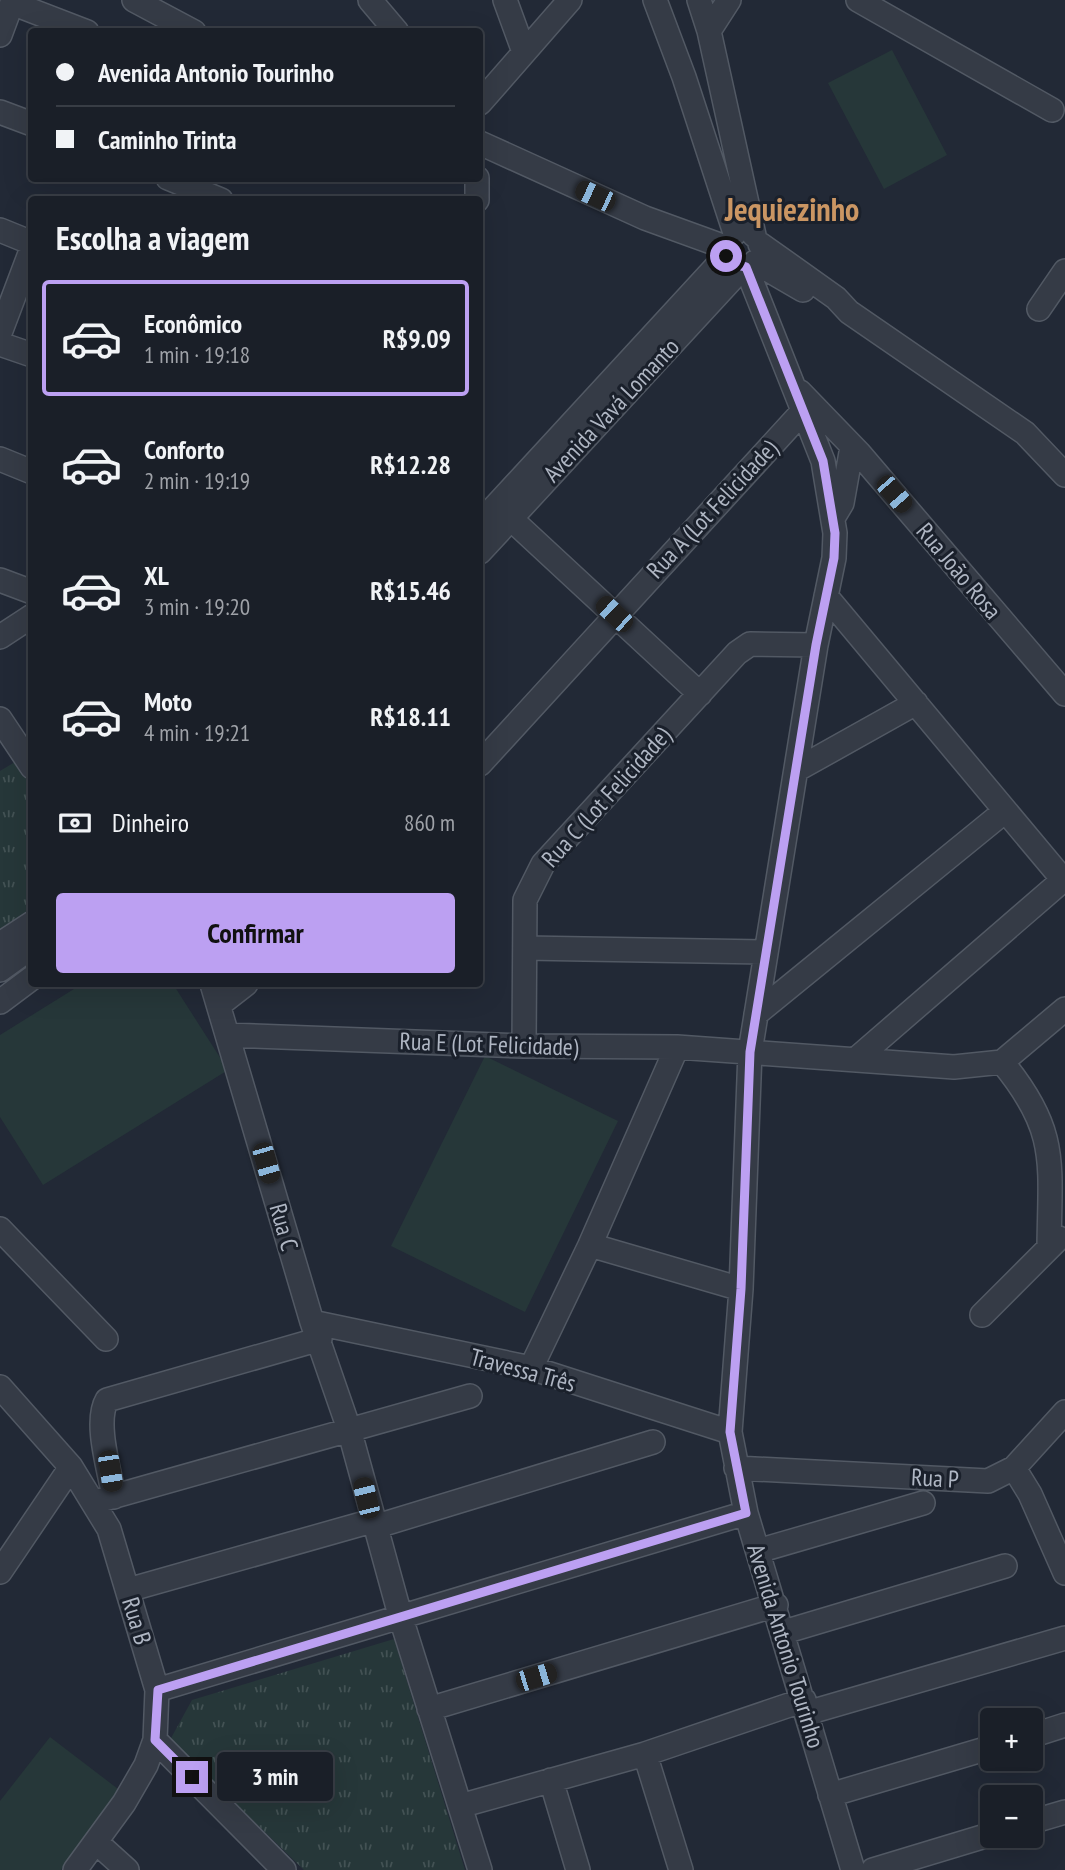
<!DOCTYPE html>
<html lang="pt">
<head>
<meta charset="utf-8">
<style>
  body { margin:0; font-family:"PT Sans Narrow",sans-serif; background:#272c34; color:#f1f3f6; height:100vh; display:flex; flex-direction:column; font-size:26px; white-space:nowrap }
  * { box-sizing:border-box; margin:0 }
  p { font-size:23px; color:#9fa2a8 }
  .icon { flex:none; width:38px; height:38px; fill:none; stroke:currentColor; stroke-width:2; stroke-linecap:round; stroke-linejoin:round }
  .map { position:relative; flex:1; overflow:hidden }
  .side { position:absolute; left:28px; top:196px; width:455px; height:791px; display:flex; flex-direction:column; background:#1a1f28; border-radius:7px; box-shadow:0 7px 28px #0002,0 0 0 2px #383d45 }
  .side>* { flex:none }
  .banner { position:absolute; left:28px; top:28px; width:455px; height:154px; border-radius:7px; box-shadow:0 7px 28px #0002,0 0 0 2px #383d45; display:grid; align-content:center; height:154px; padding:0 28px; background:#1a1f28 }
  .buttons { position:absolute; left:980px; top:1708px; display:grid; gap:14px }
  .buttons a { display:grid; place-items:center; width:63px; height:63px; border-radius:7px; background:#1a1f28; box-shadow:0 7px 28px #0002,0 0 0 2px #383d45; font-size:35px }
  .end { position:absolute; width:32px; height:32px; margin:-16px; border:9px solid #bca0f2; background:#111; box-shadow:0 0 0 4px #111 }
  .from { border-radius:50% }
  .bubble { position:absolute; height:49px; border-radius:7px; background:#1a1f28; box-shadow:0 7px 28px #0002,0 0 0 2px #383d45; font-size:23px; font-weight:600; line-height:49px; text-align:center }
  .car { position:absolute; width:21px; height:42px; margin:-21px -10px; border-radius:9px; box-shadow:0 0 5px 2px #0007; background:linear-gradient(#222 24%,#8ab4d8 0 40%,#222 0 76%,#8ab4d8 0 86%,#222 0) }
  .banner b { display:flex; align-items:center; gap:24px; height:66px; font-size:26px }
  .banner b+b { border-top:2px solid #383d45 }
  .banner i { width:18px; height:18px; background:#f1f3f6 }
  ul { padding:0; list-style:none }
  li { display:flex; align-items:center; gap:21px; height:116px; margin:0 14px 10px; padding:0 14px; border:4px solid transparent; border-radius:7px }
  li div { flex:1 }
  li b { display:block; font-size:26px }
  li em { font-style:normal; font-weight:600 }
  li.current { border-color:#bca0f2 }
  li>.icon { width:63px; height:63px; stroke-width:1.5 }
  h2 { padding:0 28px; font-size:32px; line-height:84px }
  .pay { display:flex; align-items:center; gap:18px; height:77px; padding:0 28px; font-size:26px }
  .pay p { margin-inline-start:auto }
  .cta { display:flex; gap:14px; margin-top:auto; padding:14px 28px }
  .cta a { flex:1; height:80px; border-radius:7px; background:#bca0f2; color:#111; font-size:28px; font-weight:600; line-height:80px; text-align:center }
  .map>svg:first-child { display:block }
  .grass { fill:url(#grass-tufts) }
  .pitch { fill:#263739 }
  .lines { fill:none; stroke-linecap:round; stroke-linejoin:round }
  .minor-casing { stroke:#525964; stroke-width:26 }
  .minor { stroke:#353b46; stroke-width:23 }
  .route { stroke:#bca0f2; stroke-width:9 }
  .labels { text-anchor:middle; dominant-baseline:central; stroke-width:6; stroke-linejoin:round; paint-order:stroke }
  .street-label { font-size:24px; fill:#afb6c3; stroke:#1a202b }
  .district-label { font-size:32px; font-weight:bold; fill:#cb9663; stroke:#1a202b }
</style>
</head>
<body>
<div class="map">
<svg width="1065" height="1870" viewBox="0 0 1065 1870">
  <defs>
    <pattern id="grass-tufts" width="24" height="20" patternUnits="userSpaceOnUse" patternTransform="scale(1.75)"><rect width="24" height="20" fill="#263739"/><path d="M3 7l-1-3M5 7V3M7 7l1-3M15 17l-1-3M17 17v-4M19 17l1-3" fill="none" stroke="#435254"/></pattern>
  </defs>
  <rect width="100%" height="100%" fill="#222936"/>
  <!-- grass -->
  <path class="grass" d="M20,759L31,775V908L0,930V771Z
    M394,1639L465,1870H304L170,1740L192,1700Z"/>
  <!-- pitch -->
  <path class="pitch" d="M892,50L947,155L884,189L828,83Z
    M82,984H173L228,1070L43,1185L0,1117V1035Z
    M485,1056L618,1121L525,1312L391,1246Z
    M50,1737L122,1792L61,1870H0V1801Z"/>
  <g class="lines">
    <!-- minor casing -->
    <g class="minor-casing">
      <path id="minor" d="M134,0L194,32
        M370,0L397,32
        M505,0L524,52
        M655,0L684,77L735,233
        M699,0L709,31L754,235
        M858,0L1052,110
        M12,3L87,32
        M709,31L729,0
        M0,35L13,0
        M480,103L570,0
        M0,112L32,124
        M480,143L645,218L725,247
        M168,178L221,200
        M477,200V178
        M0,230L32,243
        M760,244L836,298L849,312L1025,433L1065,475
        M755,262L803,290
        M746,267L823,461L835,533L834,558L816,645L750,1052L741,1289L730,1432L746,1513L853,1870
        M1039,309L1065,271
        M0,333L32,248
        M0,344L32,355
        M800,392L859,453L1065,694
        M0,459L32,472
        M510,518L700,694
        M833,518L842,503L852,447
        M480,523L726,256
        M480,552L743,267
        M0,580L32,592
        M826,596L1065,882
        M0,637L32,616
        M0,719L32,767
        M480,764L804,410
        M798,769L916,703
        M0,944L32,923
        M525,948L765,952
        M0,970L32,947
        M212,984L312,1322L349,1429L400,1615L480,1870
        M0,1002L32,978
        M219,1005L246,984
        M756,1014L1005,811
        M228,1035L524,1046L677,1047L954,1067L1002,1062L1065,1009
        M524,1046L525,900L543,864L737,653L750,644L816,645
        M855,1060L1063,880
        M1002,1062C1059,1131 1050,1162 1049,1247
        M0,1229L106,1339
        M590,1245L741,1289
        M982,1315L1059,1238
        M312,1322L531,1368L730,1432
        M531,1368L590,1245L677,1047
        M0,1387L71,1467L109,1529L157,1690L155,1740L146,1765L124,1803L75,1870
        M736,1468L988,1481L1014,1468L1065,1412
        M1014,1468L1030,1494L1065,1573
        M114,1497C110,1472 94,1422 107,1400L320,1339
        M94,1502L470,1396
        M374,1527L653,1442
        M758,1551L923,1503
        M0,1572L71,1467
        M128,1590L372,1521
        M784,1632L1005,1566
        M157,1690L746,1513
        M429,1709L776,1605
        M807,1713L1065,1638
        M1031,1736L1065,1725
        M155,1740L284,1870
        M645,1754L681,1870
        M551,1780L578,1870
        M830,1795L992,1747
        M460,1806L645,1754L804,1700
        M1031,1822L1065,1812
        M96,1842L127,1870
        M873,1870L992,1834"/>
    </g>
    <!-- minor -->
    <use href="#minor" class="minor"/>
  </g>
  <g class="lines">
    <!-- route -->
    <path class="route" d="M192,1777L155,1740L158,1690L746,1513L730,1432L741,1289L750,1052L816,645L834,558L835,533L823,461L746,267L733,264L726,256"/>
  </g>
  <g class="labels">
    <!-- street labels -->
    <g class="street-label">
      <text transform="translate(611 410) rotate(-47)">Avenida Vavá Lomanto</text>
      <text transform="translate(712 509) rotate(-47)">Rua A (Lot Felicidade)</text>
      <text transform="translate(959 571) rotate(50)">Rua João Rosa</text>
      <text transform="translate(606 797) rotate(-48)">Rua C (Lot Felicidade)</text>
      <text transform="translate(489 1044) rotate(2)">Rua E (Lot Felicidade)</text>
      <text transform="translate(284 1227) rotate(74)">Rua C</text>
      <text transform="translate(523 1370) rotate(15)">Travessa Três</text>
      <text transform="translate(935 1478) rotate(3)">Rua P</text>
      <text transform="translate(137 1621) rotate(73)">Rua B</text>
      <text transform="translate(786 1646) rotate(73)">Avenida Antonio Tourinho</text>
    </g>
    <!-- district labels -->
    <g class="district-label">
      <text x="792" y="209">Jequiezinho</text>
    </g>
  </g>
</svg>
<div class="buttons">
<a>+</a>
<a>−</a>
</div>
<i class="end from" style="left:726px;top:256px"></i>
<i class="end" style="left:192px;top:1777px"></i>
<div class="bubble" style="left:217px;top:1752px;width:116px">3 min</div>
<i class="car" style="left:595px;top:196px;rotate:295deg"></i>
<i class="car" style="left:894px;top:494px;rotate:139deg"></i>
<i class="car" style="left:614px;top:614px;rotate:313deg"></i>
<i class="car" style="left:266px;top:1163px;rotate:164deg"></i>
<i class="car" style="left:110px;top:1471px;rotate:171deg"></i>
<i class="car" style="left:366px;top:1498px;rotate:346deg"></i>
<i class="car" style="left:536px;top:1677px;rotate:73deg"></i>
<div class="banner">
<b><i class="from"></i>Avenida Antonio Tourinho</b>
<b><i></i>Caminho Trinta</b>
</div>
<section class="side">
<h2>Escolha a viagem</h2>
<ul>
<li class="current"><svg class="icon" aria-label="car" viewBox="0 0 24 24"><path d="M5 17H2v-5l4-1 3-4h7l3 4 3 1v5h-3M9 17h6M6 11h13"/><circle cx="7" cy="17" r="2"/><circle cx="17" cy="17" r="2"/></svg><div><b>Econômico</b><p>1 min · 19:18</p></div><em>R$9.09</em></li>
<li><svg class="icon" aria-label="car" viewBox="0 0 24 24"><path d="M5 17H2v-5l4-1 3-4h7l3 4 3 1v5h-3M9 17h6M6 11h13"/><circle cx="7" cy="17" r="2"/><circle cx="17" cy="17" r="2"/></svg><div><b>Conforto</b><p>2 min · 19:19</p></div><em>R$12.28</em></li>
<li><svg class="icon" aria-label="car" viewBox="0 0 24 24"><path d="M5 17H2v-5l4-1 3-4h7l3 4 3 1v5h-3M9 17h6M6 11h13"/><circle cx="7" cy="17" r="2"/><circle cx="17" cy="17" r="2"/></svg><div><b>XL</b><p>3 min · 19:20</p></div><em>R$15.46</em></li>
<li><svg class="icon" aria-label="car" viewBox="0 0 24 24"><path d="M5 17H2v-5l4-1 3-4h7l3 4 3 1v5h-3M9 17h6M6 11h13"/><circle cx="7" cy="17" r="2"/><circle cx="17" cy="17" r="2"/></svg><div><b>Moto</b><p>4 min · 19:21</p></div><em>R$18.11</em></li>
</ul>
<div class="pay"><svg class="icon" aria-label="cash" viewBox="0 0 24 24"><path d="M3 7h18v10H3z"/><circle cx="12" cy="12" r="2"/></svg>Dinheiro<p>860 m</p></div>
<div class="cta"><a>Confirmar</a></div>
</section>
</div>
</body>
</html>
